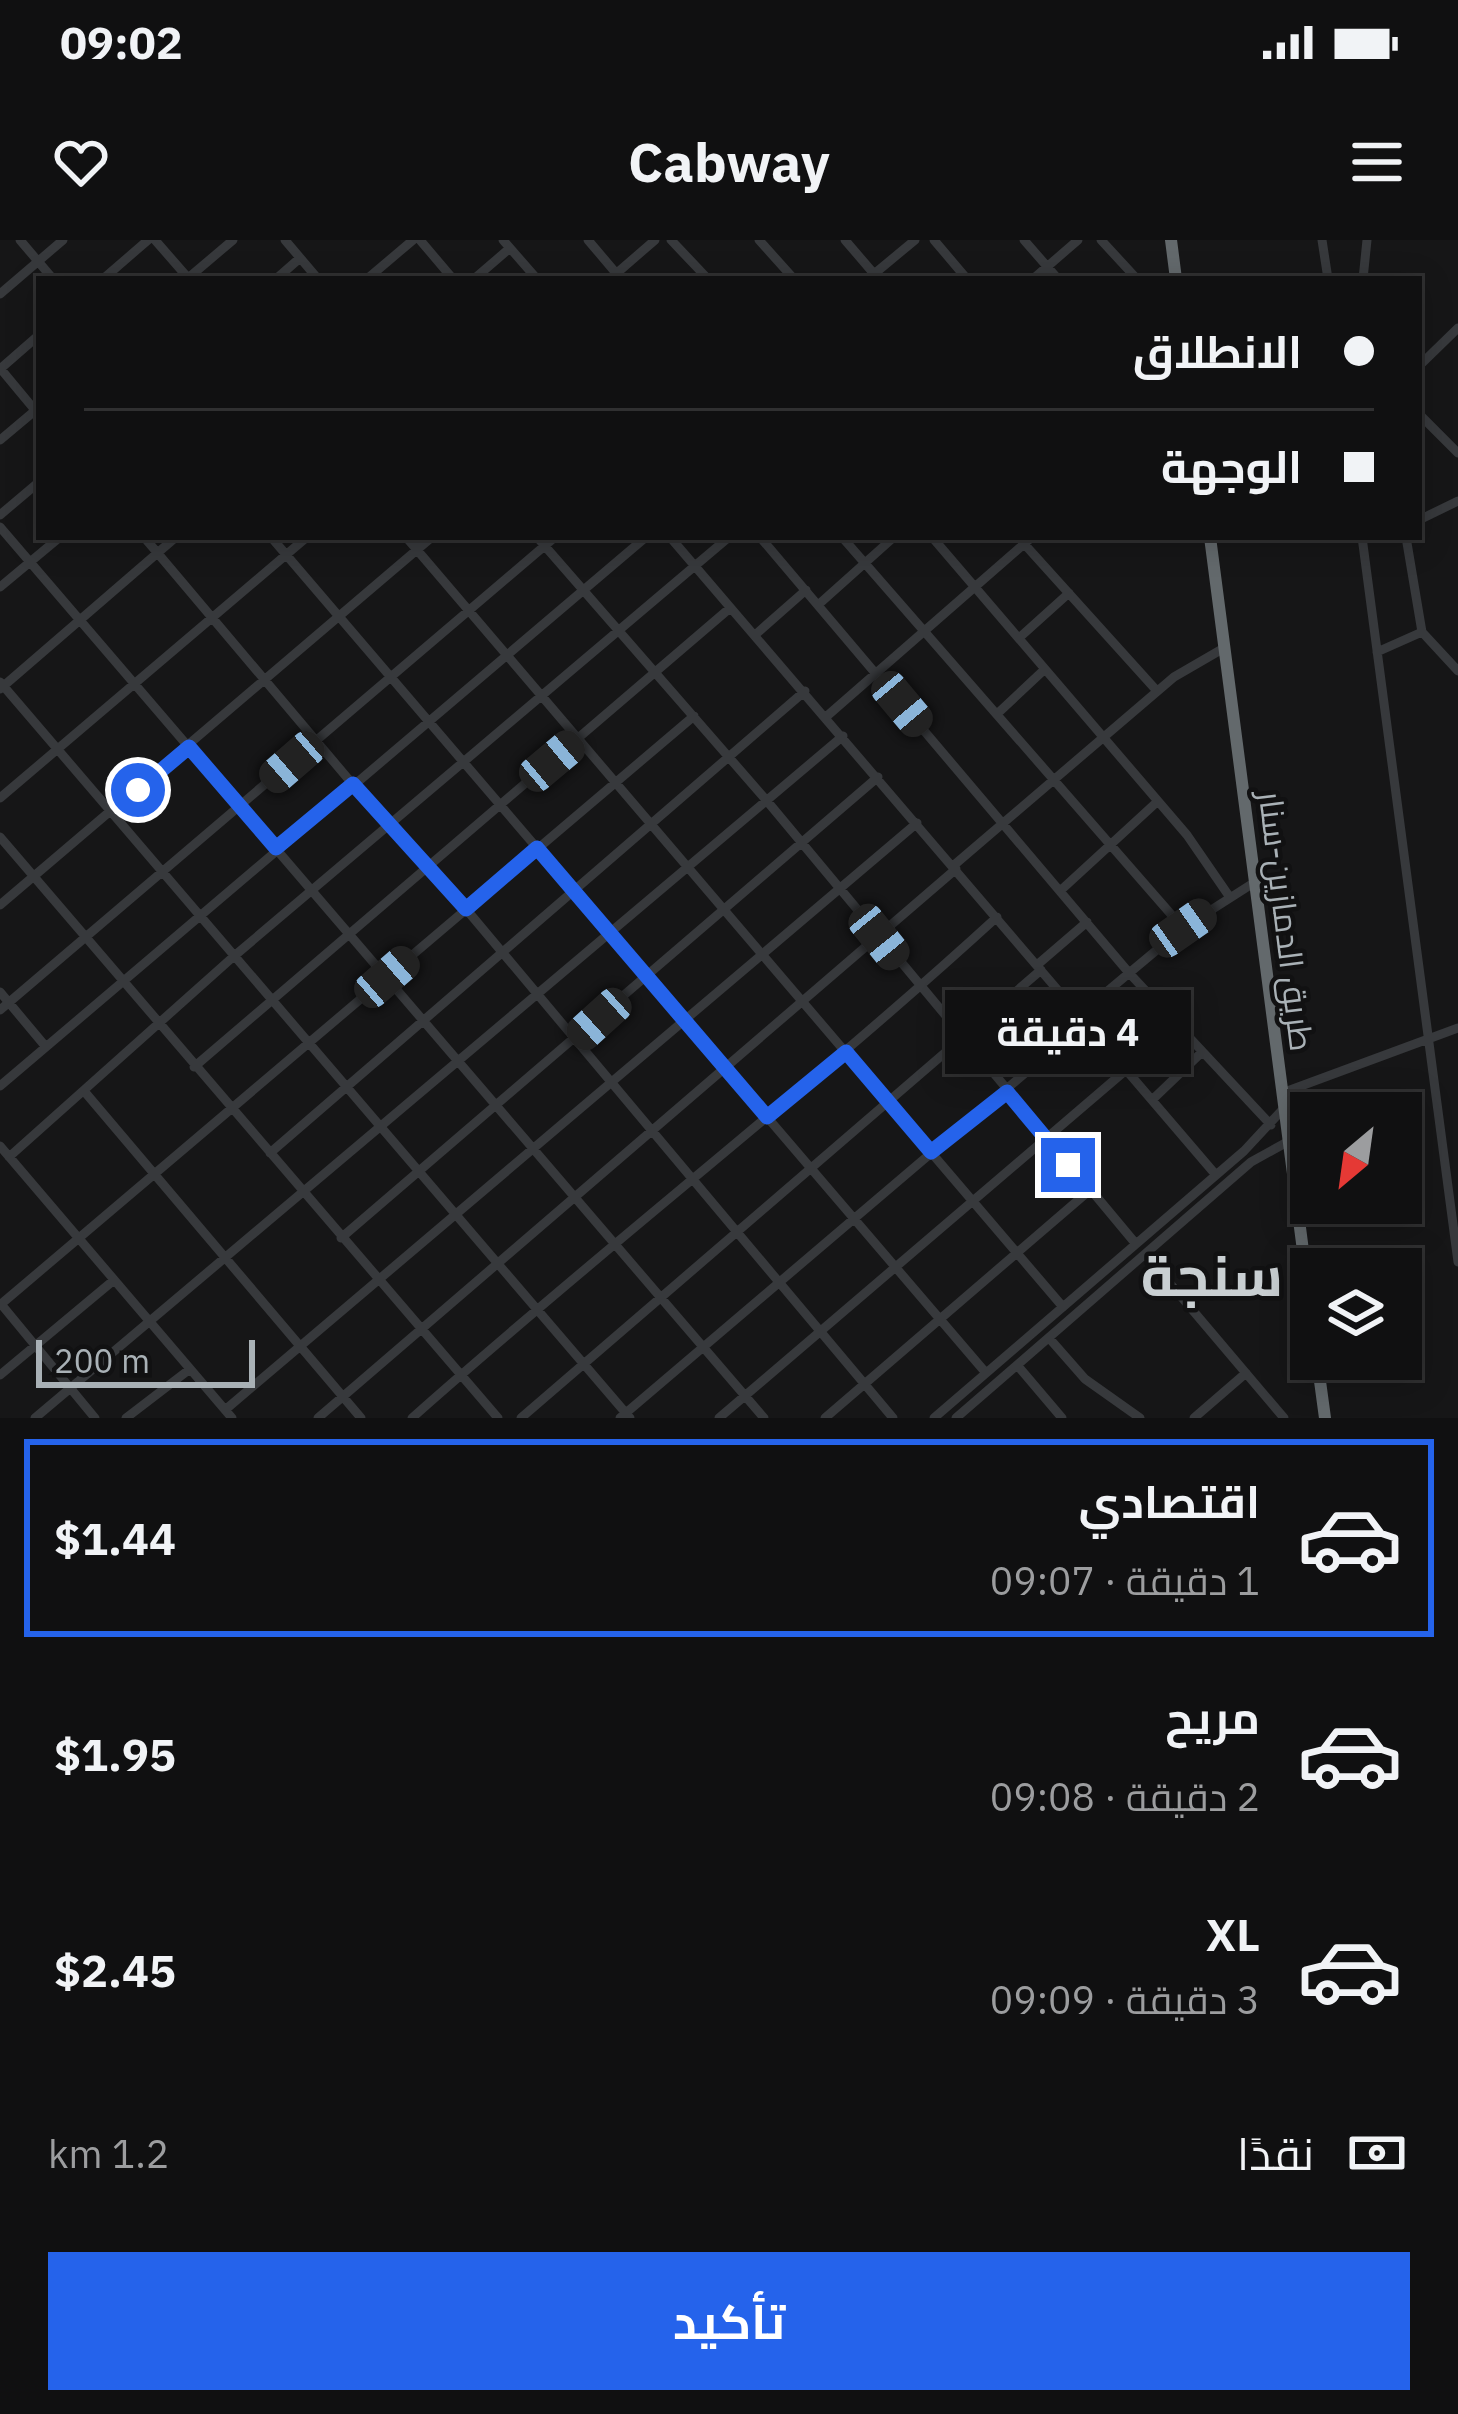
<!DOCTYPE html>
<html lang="ar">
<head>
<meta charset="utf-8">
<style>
  body { margin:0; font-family:"IBM Plex Sans",Cairo,sans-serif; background:#1e1e1f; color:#f1f3f6; direction:rtl; height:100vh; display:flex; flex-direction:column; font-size:45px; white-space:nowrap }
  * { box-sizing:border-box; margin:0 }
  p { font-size:39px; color:#9c9d9f }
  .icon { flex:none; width:66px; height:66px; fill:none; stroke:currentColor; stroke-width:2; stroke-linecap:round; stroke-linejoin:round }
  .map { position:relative; height:1178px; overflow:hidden; direction:ltr }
  .drawer { display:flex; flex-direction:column; background:#101011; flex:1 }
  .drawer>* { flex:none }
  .hud { position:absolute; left:36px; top:36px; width:1386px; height:264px; border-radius:0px; box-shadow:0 6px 30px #0003,0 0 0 3px #303031; direction:rtl; display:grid; align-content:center; height:264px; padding:0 48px; background:#101011 }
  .needle { width:78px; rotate:209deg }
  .buttons { position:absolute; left:1290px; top:852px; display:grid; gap:24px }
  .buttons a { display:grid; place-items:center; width:132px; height:132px; border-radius:0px; background:#101011; box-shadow:0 6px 30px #0003,0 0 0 3px #303031; font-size:60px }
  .scale { position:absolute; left:36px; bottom:30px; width:219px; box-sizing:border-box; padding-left:12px; border:6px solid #a9b1b6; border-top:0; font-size:33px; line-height:42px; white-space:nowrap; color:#a9b1b6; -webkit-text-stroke:9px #111112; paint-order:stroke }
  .end { position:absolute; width:54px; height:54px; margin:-27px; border:15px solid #2563eb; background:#fff; box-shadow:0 0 0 6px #fff }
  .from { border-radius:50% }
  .bubble { position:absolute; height:84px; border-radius:0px; background:#101011; box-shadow:0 6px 30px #0003,0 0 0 3px #303031; font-size:39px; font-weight:700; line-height:84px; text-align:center; direction:rtl }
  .car { position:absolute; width:36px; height:72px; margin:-36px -18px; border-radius:15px; box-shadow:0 0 9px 3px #0007; background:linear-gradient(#222 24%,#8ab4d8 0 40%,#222 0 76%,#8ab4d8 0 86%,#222 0) }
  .hud b { display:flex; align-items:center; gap:42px; height:114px; font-size:45px }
  .hud b+b { border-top:3px solid #303031 }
  .hud i { width:30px; height:30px; background:#f1f3f6 }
  ul { padding:21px 0 0; list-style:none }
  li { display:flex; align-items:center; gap:36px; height:198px; margin:0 24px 18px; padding:0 24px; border:6px solid transparent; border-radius:0px }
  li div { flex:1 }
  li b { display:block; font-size:45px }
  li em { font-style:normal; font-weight:700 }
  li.current { border-color:#2563eb }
  li>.icon { width:108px; height:108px; stroke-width:1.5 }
  .pay { display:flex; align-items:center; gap:30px; height:132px; padding:0 48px; font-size:45px }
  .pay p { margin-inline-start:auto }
  .primary-button { display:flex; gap:24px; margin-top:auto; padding:24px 48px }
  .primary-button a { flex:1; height:138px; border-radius:0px; background:#2563eb; color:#fff; font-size:48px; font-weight:700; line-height:138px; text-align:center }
  .status { display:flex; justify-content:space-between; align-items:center; height:84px; padding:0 60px; background:#101011; direction:ltr }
  .status svg { height:33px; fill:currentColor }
  header { display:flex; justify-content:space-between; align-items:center; height:156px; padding:0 48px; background:#101011; font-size:54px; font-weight:700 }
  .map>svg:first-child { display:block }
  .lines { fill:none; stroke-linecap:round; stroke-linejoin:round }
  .minor { stroke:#37393c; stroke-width:9 }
  .highway { stroke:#63696c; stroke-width:12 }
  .route { stroke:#2563eb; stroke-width:15 }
  .labels { text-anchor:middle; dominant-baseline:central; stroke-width:9; stroke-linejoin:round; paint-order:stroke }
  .street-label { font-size:33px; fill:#a9b1b6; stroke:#111112 }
  .town-label { font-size:57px; font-weight:bold; fill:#c9cfd2; stroke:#111112 }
</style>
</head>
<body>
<div class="status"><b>09:02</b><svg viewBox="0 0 49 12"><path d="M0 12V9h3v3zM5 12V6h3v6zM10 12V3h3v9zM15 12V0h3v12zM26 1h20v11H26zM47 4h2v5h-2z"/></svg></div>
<header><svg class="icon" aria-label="menu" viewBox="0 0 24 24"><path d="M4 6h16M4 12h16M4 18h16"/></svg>Cabway<svg class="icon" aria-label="heart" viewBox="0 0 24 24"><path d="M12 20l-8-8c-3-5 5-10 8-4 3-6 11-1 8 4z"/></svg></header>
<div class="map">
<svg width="1458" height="1178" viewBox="0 0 1458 1178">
  <rect width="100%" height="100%" fill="#161617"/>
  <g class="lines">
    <!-- minor -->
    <path class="minor" d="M20,0L53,39
      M155,0L189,39
      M285,0L318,39
      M420,0L453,39
      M503,0L537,39
      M588,0L621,39
      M671,0L708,39
      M759,0L794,39
      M845,0L875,35
      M934,0L967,39
      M1024,0L1058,39
      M1101,0L1137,39
      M1322,0L1328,39
      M103,39L148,0
      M187,39L233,0
      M276,39L300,18
      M367,39L413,0
      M474,39L510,8
      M610,39L655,0
      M868,39L915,0
      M1033,39L1078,0
      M1363,39L1367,0
      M0,54L63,0
      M1419,126L1458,88
      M0,128L39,175
      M0,129L39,95
      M1419,174L1458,213
      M0,200L37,169
      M0,275L39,242
      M1419,280L1458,261
      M0,287L764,1178
      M144,297L388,586L466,669L893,1178
      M271,297L986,1133
      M406,297L1063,1067
      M537,297L767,561L1136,1004
      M670,297L1216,935
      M760,297L1130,734L1271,885
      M842,297L1183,688
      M932,297L1187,595L1229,656
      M1018,297L1157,451
      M1362,297L1458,1022
      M1406,297L1422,392L1458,431
      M0,347L60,297
      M818,365L894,297
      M755,395L806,350
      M1019,398L1069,353
      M1377,412L1422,392
      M0,442L630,1178
      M0,449L176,297
      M997,474L1045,429
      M827,476L1032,297
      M0,558L307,297
      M0,597L498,1178
      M953,626L1174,437L1224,408
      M1060,651L1158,561
      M0,665L432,297
      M1037,725L1087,682
      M0,752L46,807
      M0,770L555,297
      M1079,775L1183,688L1255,642
      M194,827L730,368
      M0,846L646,297
      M84,851L361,1178
      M1282,853L1458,788
      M1152,860L1200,814
      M0,906L232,1178
      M270,913L805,451
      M9,917L233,717L729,297
      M341,998L878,537
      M1145,1014L1284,1178
      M1,1064L95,1178
      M0,1065L694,476
      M1049,1098L1085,1139L1140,1178
      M1017,1125L1062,1178
      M0,1135L114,1040
      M225,1170L917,583
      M35,1178L843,496
      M126,1178L190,1129
      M318,1178L956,629
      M412,1178C604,1007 808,850 997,677
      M521,1178L1041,730
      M620,1178L1085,782
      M719,1178L1126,830
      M825,1178L1090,950
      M934,1178L1244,911L1284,868
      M956,1178L1251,922L1289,901
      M1194,1178L1246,1133"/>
    <!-- highway -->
    <path class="highway" d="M1171,0L1176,39
      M1210,297L1311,1072
      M1317,1119L1325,1178"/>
  </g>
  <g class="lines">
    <!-- route -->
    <path class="route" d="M138,550L189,507L276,608L353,544L466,669L537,608L767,877L846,812L931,912L1007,852L1068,925"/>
  </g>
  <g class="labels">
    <!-- street labels -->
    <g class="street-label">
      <text transform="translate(1287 681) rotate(83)">طريق الدمازين-سنار</text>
    </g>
    <!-- town labels -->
    <g class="town-label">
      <text x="1212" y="1035">سنجة</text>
    </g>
  </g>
</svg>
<div class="buttons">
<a><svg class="needle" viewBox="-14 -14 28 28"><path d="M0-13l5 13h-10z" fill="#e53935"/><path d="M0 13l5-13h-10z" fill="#9c9d9f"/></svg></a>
<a><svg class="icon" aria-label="layers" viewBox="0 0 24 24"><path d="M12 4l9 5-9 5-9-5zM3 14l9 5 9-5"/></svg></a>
</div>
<div class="scale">200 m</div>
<i class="end from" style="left:138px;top:550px"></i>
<i class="end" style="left:1068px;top:925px"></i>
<div class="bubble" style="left:945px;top:750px;width:246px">4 دقيقة</div>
<i class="car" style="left:902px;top:464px;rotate:140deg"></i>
<i class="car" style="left:552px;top:521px;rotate:50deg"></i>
<i class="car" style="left:292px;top:522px;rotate:229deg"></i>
<i class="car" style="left:1183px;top:688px;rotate:55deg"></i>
<i class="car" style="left:879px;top:697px;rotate:141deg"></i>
<i class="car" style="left:387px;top:737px;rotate:49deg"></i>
<i class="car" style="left:599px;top:779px;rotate:228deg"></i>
<div class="hud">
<b><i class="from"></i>الانطلاق</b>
<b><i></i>الوجهة</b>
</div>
</div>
<section class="drawer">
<ul>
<li class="current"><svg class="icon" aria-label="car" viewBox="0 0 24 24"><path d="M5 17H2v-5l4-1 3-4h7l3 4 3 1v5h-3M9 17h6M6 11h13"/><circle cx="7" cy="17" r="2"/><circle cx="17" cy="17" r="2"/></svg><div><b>اقتصادي</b><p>1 دقيقة · 09:07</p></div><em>$1.44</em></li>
<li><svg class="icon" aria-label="car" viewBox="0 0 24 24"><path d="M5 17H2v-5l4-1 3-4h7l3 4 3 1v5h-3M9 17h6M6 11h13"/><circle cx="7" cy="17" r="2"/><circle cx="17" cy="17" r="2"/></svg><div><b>مريح</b><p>2 دقيقة · 09:08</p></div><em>$1.95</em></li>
<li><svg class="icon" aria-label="car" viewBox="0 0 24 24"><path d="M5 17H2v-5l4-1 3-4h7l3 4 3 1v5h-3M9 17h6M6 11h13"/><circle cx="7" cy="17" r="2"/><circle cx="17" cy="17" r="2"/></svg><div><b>XL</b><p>3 دقيقة · 09:09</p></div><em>$2.45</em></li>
</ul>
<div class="pay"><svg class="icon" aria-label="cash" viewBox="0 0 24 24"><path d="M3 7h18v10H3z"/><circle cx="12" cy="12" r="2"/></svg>نقدًا<p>1.2 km</p></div>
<div class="primary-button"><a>تأكيد</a></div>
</section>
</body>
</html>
